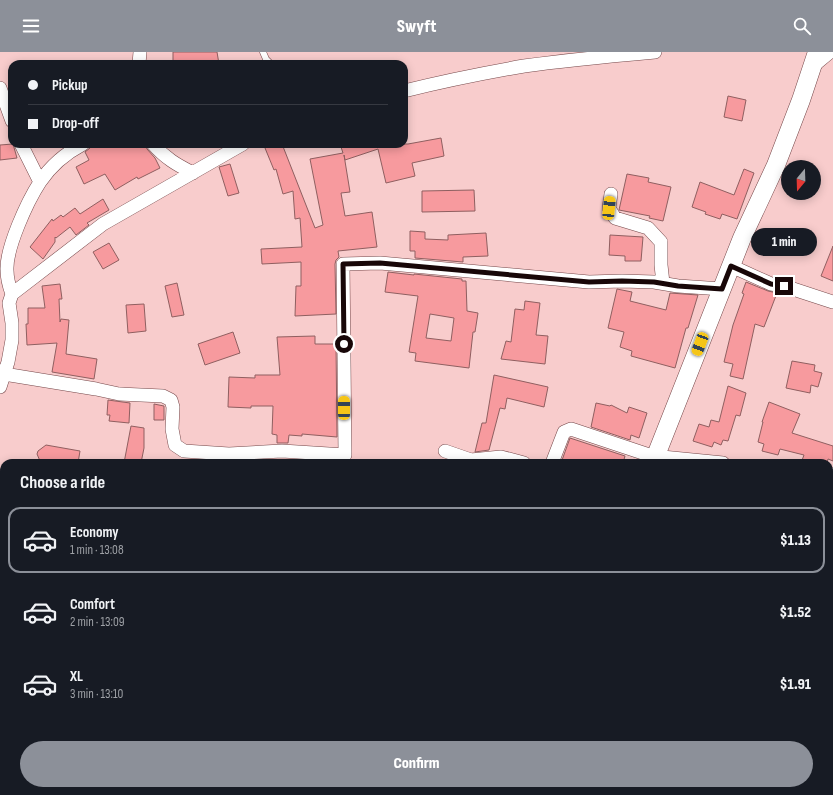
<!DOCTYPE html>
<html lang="en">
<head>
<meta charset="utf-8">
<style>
  body { margin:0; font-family:"Sofia Sans Condensed",sans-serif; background:#20242c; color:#f1f3f6; height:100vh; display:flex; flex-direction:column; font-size:15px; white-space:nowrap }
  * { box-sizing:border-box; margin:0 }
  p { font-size:13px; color:#9ea1a6 }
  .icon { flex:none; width:22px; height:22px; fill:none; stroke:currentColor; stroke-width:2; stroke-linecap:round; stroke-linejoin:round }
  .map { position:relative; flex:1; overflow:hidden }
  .panel { position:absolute; left:0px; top:407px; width:833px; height:336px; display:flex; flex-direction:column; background:#171b24; border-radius:12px 12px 0 0; box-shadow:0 2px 10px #0003 }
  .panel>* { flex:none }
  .hud { position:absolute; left:8px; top:8px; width:400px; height:88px; border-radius:12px; box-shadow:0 2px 10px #0003; display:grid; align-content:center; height:88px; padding:0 20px; background:#171b24 }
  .needle { width:26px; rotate:199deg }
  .fabs { position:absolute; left:781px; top:108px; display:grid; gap:8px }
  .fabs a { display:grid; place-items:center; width:40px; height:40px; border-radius:50%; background:#171b24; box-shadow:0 2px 10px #0003; font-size:20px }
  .end { position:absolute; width:18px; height:18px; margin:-9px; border:5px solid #180708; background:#fff; box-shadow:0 0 0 2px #fff }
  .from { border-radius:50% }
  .bubble { position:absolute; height:28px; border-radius:14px; background:#171b24; box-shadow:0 2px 10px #0003; font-size:13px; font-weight:800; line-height:28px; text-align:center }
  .car { position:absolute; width:12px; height:24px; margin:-12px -6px; border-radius:5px; box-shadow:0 0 3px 1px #0007; background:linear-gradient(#f5c518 24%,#345 0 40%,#f5c518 0 76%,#345 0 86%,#f5c518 0) }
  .hud b { display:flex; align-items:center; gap:14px; height:38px; font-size:15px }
  .hud b+b { border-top:1px solid #363941 }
  .hud i { width:10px; height:10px; background:#f1f3f6 }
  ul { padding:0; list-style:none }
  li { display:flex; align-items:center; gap:12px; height:66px; margin:0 8px 6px; padding:0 12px; border:2px solid transparent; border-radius:12px }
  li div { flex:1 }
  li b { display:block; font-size:15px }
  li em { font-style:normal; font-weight:800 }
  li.current { border-color:#8c9099 }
  li>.icon { width:36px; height:36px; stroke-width:1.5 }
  h2 { padding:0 20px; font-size:18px; line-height:48px }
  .action { display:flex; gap:8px; margin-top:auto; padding:8px 20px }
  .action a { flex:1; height:46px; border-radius:24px; background:#8c9099; color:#fff; font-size:16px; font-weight:800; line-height:46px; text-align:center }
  header { display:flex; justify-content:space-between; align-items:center; height:52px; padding:0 20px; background:#8c9099; color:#fff; font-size:18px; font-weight:800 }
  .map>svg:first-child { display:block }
  .building { fill:#f79a9e; stroke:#8f5f60; fill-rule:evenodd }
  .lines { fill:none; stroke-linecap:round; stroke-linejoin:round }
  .lane-casing { stroke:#754749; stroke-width:7 }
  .street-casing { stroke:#754749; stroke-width:14 }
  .secondary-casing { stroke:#754749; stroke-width:19 }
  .lane { stroke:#fff; stroke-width:6 }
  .street { stroke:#fff; stroke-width:13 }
  .secondary { stroke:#fff; stroke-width:18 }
  .route { stroke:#180708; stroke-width:5 }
</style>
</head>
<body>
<header><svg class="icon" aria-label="menu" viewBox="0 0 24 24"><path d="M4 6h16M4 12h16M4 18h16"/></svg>Swyft<svg class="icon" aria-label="search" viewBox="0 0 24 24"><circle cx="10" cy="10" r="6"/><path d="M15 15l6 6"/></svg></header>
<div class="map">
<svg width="833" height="743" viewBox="0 0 833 743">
  <rect width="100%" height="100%" fill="#f8cccc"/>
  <!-- building -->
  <path class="building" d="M173,0H217L219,12H173Z
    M728,44L746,48L742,69L724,65Z
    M441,86L444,104L412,111L415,124L386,131L378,97L345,108L344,103L350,140L341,141L345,164L372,160L377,195L338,199L339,205L336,208L335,212L336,262L295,264L296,234H301V210L262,212L261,197L302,195L300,166L295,167L293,139L283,142L276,117L274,118L265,96L275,92H282L315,176L323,173L310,107L343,101L340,92H408Z
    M13,92L17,106L0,108V93Z
    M91,92H145L147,97L155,106L160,116L138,127L137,125L115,138L105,122L84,132L76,115L89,108L85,100L90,96Z
    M230,112L239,141L228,144L219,115Z
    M744,117L754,121L737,167L722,162L720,167L705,162L706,160L692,155L700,130L734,143Z
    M627,122L649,126L648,130L671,135L663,169L649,166L650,164L619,158Z
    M474,138L475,159L422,160V139Z
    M103,147L109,158L87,171L89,173L76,183L70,175L56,186L55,185V190L43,207L30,195L52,167L53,169L61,163L63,165L75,156L80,162Z
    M410,179L425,180V187L448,188V183L486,181L488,204L463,205V210L415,206V199H410Z
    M610,183L643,185L641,209H625V204L609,203Z
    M109,191L119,208L103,217L93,200Z
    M833,194V229L821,224Z
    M388,220L414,223V222L462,227V229H466L467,259L478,261L475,280H473L469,316L415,309L416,301L409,300L418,244L385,240ZM430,262L454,266L451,289L426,286Z
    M746,230L768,239L777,241L764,275L755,272L743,327L730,324L733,312L724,310L733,273L744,242L742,241Z
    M177,231L184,263L172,265L165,234Z
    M60,232L62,247H59L60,270L61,267L69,268L66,302L97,307L94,327L52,320L57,291L27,293L26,272H28V256H45L42,234Z
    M617,237L632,240L630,249L666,258L670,241L698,243L688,276H686L675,316L631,304L632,299L620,295L624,280L608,276Z
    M525,249L540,251L536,283L548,284L545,312L501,307L506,289L511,290L515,257L524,258Z
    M144,252L146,279L128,281L126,253Z
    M233,280L240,301L205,313L198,292Z
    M315,284V292H336L337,385L302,382V384L289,383L288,391H277V383L272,382L273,354H251V356L228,355L229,325L255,326V323H280L277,285Z
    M792,309L815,313L814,319L822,321L818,335L811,333L810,341L786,336Z
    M494,323L548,335L544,355L507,346L505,357L500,356L489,398L475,400L482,371H486Z
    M728,334L746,341L740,364L736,363L728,389L723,388L721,393L714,390L712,395L693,389L699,372L709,375L711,368L719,370Z
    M108,348L130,351L129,371L109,369L110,363H107Z
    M769,350L800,362L792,381L833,394V409L828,407L827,411H801L804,403L780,397L778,403L762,399L764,392L758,390L763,370H762Z
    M596,351L610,354L611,353L627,361L629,355L647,361L639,386L631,383L630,388L591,375Z
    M154,352L164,354V368H154Z
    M131,374L144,376V396L141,411H124Z
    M570,386L625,404L623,411H561Z
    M46,393L80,399L78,411H45L40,409L37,402L38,399Z"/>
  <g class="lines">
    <!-- lane casing -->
    <g class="lane-casing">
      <path id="lane" d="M263,0L266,7L271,12"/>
    </g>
    <!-- street casing -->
    <g class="street-casing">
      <path id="street" d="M139,12L140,0
        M812,15L830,0
        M0,36L12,69
        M404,39C444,29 484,21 524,14C567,8 611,4 655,0
        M21,92L40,130
        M153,92C165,106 177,113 193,121
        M611,142L609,156L615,166L648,176L661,190V213L663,231
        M731,214L771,232L784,234L833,250
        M12,242C9,234 7,227 7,218C6,196 27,150 40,130C50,115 66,101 83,92
        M0,319L4,322L96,337L119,342L163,344L171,348L173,355L172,377L175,393L184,399L229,402L282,399L345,403L343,212L380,211L589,230L622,229L654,230L678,234L722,237
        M0,335L8,310L12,288V271L9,251L12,242L103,172L243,92
        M445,399L471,408L501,405L524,411
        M552,411L564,380L571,377L652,404L723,411
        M829,422H833
        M0,434L4,439
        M0,644L4,646
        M16,743L17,739"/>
    </g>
    <!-- secondary casing -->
    <g class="secondary-casing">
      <path id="secondary" d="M653,411L742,186L776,113L801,48L817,0
        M538,743L540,739"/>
    </g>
    <!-- lane -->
    <use href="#lane" class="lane"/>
    <!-- street -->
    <use href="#street" class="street"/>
    <!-- secondary -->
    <use href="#secondary" class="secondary"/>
  </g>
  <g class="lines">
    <!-- route -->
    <path class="route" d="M344,292L343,212L380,211L589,230L622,229L654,230L678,234L722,237L731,214L771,232L784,234"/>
  </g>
</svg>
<div class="fabs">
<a><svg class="needle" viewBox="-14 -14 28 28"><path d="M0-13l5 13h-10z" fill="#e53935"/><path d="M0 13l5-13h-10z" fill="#9ea1a6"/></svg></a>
</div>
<i class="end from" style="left:344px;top:292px"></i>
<i class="end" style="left:784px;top:234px"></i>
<div class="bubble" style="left:751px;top:176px;width:66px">1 min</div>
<i class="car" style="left:609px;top:156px;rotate:6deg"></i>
<i class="car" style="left:700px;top:292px;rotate:201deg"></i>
<i class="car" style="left:344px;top:356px;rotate:0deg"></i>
<div class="hud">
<b><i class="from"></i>Pickup</b>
<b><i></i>Drop-off</b>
</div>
<section class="panel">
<h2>Choose a ride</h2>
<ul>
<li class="current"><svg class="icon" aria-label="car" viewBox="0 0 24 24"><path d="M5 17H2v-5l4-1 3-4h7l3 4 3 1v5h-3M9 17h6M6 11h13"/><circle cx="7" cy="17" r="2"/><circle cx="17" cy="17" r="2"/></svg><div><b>Economy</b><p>1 min · 13:08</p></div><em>$1.13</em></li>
<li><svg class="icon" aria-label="car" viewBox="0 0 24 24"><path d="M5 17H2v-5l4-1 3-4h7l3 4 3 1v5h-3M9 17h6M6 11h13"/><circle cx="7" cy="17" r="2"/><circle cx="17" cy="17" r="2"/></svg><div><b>Comfort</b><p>2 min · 13:09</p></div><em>$1.52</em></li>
<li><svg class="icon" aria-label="car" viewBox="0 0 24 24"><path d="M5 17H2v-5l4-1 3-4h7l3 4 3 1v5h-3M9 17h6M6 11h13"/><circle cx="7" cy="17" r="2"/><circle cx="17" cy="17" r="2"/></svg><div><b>XL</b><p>3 min · 13:10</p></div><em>$1.91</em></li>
</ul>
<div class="action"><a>Confirm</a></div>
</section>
</div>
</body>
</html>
